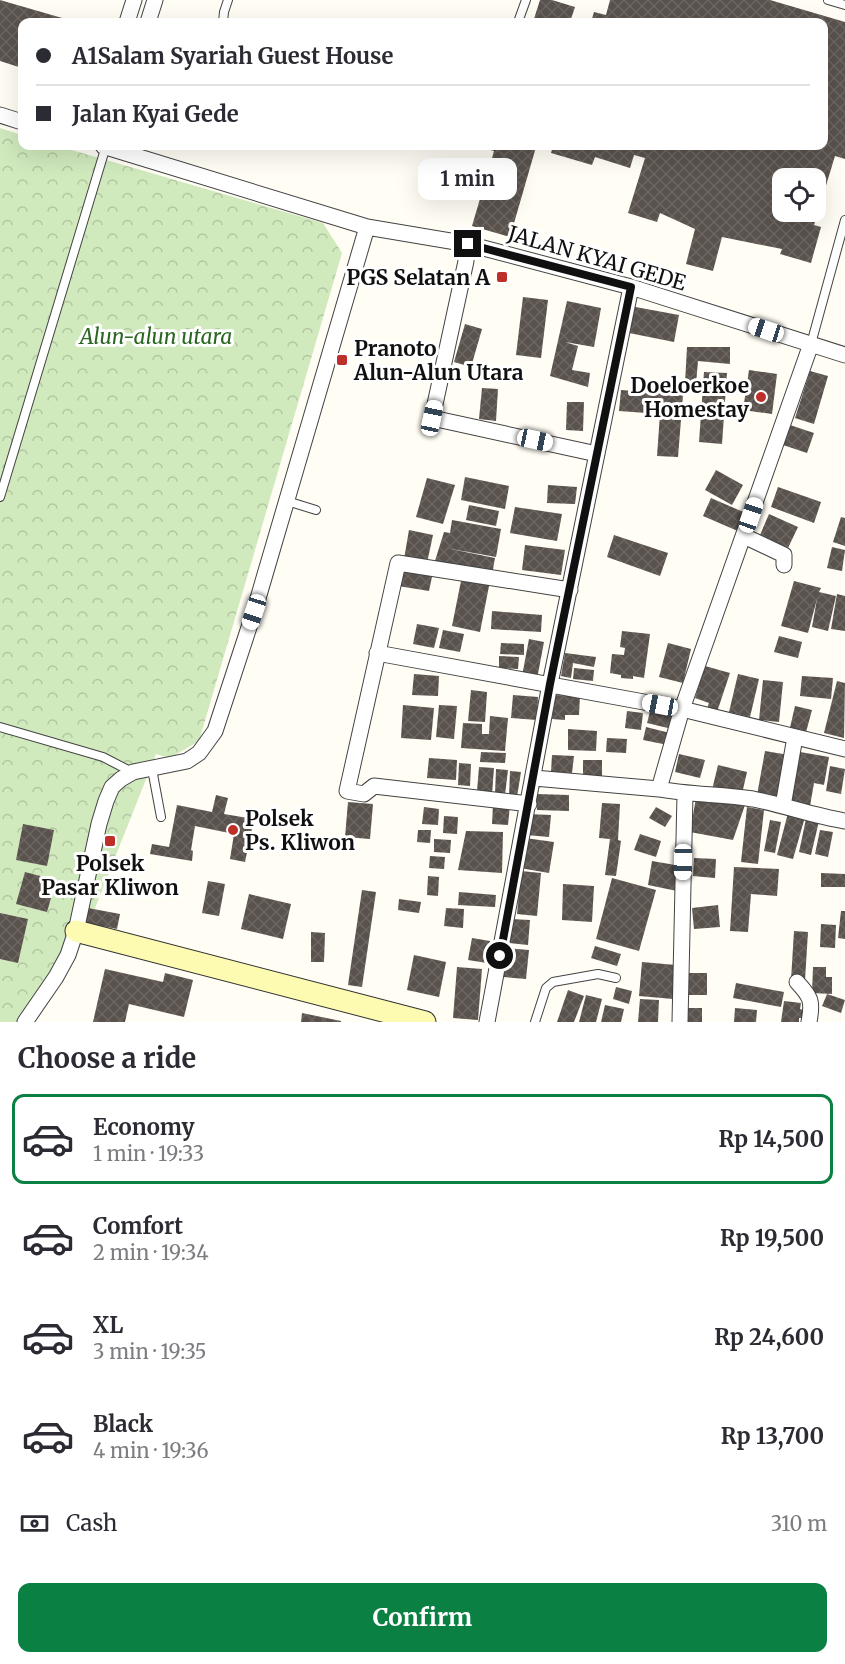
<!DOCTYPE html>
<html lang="en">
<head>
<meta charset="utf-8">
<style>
  body { margin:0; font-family:Merriweather,serif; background:#f7f7f7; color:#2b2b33; height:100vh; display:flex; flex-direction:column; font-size:22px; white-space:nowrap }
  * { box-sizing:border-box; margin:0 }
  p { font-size:20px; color:#7c7c81 }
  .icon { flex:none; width:33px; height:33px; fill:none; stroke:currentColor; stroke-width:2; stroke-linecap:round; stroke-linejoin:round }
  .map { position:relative; height:1022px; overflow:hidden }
  .side { display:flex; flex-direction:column; background:#fff; flex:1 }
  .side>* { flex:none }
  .hud { position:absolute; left:18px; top:18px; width:810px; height:132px; border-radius:12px; box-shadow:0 6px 24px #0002; display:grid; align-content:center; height:132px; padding:0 18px; background:#fff }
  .fabs { position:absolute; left:772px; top:168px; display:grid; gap:12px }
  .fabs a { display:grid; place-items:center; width:54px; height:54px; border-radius:12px; background:#fff; box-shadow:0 6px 24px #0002; font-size:30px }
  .end { position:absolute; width:27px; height:27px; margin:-14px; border:8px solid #101010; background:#fff; box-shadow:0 0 0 3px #fff }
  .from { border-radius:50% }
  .bubble { position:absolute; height:42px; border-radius:12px; background:#fff; box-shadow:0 6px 24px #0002; font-size:20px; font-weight:700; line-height:42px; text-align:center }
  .car { position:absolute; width:18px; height:36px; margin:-18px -9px; border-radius:8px; box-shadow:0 0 4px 2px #0007; background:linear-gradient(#fff 24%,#345 0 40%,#fff 0 76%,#345 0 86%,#fff 0) }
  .hud b { display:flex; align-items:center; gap:21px; height:57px; font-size:22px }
  .hud b+b { border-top:2px solid #e1e1e2 }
  .hud i { width:15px; height:15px; background:#2b2b33 }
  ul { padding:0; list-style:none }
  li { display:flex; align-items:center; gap:18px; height:90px; margin:0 12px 9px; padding:0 6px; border:3px solid transparent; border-radius:12px }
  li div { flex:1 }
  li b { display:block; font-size:22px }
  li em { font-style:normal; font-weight:700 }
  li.on { border-color:#0b8043 }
  li>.icon { width:54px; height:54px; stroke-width:1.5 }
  h2 { padding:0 18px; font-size:27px; line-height:72px }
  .pay { display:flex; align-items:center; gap:15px; height:66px; padding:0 18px; font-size:22px }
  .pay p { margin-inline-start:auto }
  .button { display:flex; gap:12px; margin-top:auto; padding:12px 18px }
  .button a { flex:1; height:69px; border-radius:12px; background:#0b8043; color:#fff; font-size:24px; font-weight:700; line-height:69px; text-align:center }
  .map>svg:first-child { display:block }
  .park { fill:url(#park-crowns) }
  .building { fill:url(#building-cross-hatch); fill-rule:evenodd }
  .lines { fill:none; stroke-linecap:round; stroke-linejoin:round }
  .lane-casing { stroke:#434343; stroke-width:10 }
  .street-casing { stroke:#434343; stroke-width:17 }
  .secondary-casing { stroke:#323232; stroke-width:23 }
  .lane { stroke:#fff; stroke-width:8 }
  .street { stroke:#fff; stroke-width:15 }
  .secondary { stroke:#fdfab1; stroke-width:21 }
  .route { stroke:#101010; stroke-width:8 }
  .poi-dot { fill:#be2f2a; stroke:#fff; stroke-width:2 }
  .labels { text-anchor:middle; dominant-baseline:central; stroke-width:6; stroke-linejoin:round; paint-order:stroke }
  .street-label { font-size:21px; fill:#101010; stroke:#fff }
  .poi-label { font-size:21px; font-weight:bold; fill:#101010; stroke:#fff; text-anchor:end }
  .park-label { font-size:21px; font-style:italic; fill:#2a6821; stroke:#fff }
</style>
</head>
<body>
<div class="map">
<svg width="845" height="1022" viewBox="0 0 845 1022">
  <defs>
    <pattern id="park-crowns" width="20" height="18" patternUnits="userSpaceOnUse" patternTransform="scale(1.5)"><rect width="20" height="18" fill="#d0e9bd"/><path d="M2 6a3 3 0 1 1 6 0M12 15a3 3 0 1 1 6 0" fill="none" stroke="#b2c7a1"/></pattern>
    <pattern id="building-cross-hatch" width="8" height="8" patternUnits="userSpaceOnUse" patternTransform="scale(1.5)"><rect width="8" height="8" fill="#59524d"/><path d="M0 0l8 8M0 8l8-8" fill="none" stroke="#6c6662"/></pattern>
  </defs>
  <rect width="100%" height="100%" fill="#fffdf4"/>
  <!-- park -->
  <path class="park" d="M0,128L22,135V146H58L323,223L342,253L199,741L170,758L156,754L80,946L29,1022H0Z"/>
  <!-- building -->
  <path class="building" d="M0,0L69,20L68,22H22V68L0,61Z
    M540,0H552L575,7L570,22H533Z
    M610,0H770L845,22V159L835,156L814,225L821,227L811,263L780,254L782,249L722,237L713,271L686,264L695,229L660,213L657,222L628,213L645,158L634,155L630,168L595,157L592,165L551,153L553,146H824V22H591L594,12L606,15ZM783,178H816V212H783Z
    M477,146H532L536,147L510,237L472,226L494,151Z
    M523,297L548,300L541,358L516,355Z
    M567,301L601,308L594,347L565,342L578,346L572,370L590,373L588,387L550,376Z
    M630,306L679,315L674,342L624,332Z
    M465,324L482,329L471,367L454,362Z
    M687,347H730V364L698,361L696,384L685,383Z
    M749,370L777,374L772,414L743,410Z
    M810,371L828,376L814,424L795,418Z
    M704,372L727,373L722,444L699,442Z
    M482,388L498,389L496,421L479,419Z
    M621,390L683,395L678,457L657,456L660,414L619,411Z
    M567,402H584L583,431L566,430Z
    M790,425L814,433L807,453L783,445Z
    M716,470L743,485L732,505L705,490Z
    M465,477L509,486L505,509L461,500Z
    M427,478L455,485L443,524L416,517Z
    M548,485L577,487L575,504L547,503Z
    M778,487L821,502L814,523L771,507Z
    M711,498L748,514L740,532L703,516Z
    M469,505L499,511L496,526L466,520Z
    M515,507L562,514L557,541L510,533Z
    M769,514L798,527L788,548L760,535Z
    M841,517L845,518V546L833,542Z
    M452,520L501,529L496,557L446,548L495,558L492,575L434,564L444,532L450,533Z
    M409,530L433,535L427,563L404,559Z
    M614,535L668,553L660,576L607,557Z
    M525,545L565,550L561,575L522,570Z
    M832,547L845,550L842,571L827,568Z
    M401,566L433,572L429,591L398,586Z
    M462,576L490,581L480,632L452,626Z
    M794,581L821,588L819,592L836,596L828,631L812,627L817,599L808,633L781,626Z
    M837,594L845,596V631L831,629Z
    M492,611L542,615L541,632L491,629Z
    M417,624L439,628L434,648L413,644Z
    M443,630L464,634L460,652L439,648Z
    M622,631L650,634L644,678L633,676V679L621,678V675L610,673L612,654L624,655L625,648L620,647Z
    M779,636L802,642L798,658L774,652Z
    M529,639L544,642L537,679L522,676Z
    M501,643L524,644V655L500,654Z
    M668,643L691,649L683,683L659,677Z
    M565,653L596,657L594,667L573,663L571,678L561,676Z
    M499,656L519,657L518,669L499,668Z
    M705,666L730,673L717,712L707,709L709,703L695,698Z
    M574,668L594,670L593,681L573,679Z
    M414,674L439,676L438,696L412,695Z
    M738,674L759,679L750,717L729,712Z
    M802,676L833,678L831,699L800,696Z
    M763,680L783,682L779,722L759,720Z
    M837,681L845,683L844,738L824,733Z
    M471,690L487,692L485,722L468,721Z
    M513,695L538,697L537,720L511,718Z
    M554,695L580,696L579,715H565V720L552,719Z
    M403,705L434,708L431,740L401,738Z
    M439,705L457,706L454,739L436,737Z
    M795,706L812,710L805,736L789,732Z
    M651,708L676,715L672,729L647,723Z
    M627,711L643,713L641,730L625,728Z
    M490,716L508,718L505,751L461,748L463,723L482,724V734H489Z
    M646,727L670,733L668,745L643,740Z
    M568,729L597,731L596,751L568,750Z
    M607,738L627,739L626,753L606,752Z
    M765,751L789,755L780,800L757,795Z
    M481,752L506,753L505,763L480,762Z
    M800,752L829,757L824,785L814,783L810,806L791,803Z
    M679,754L705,760L700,778L675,772Z
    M552,755L574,756L572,773L551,772Z
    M429,758L457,760L456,780L427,778Z
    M583,760H602V778H583Z
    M459,763L471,764L470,786L458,785Z
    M718,765L747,772L741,798L712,790Z
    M830,766L845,769L841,794L826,791Z
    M479,767L494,768L492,794L477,791Z
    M496,769L508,770L505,795L495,794Z
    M510,771L521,772L517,797H509Z
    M537,794L569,795V811L537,810Z
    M216,795L228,798L224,814L254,819L245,862L230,859L234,834L195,826L191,850L193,851L192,861L150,854L152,844L169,847L177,805L212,812Z
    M696,798L746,802L733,840L690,832Z
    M348,802L373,804L370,839L345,837Z
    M602,803L620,804L618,840L621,841L616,876L605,875L610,839L599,838Z
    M493,804L510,805L508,825L492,824Z
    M424,807L439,809L438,825L422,824Z
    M656,807L672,816L665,827L649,818Z
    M747,807L764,810L758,864L741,862Z
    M788,813L805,817L793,859L777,855Z
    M528,814L551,815L549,837L526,835Z
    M444,816L458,817L457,834L443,833Z
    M806,819L819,821L811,855L799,852Z
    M770,820L781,822L775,853L764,851Z
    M23,824L54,830L47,866L16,860Z
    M418,830H431L430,843L417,842Z
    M820,830L833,832L828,857L815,854Z
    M466,831L503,832L502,873L458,870Z
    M640,834L661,841L656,857L634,850Z
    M525,838L554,842L549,873L520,868Z
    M434,839L451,840L450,853L434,852Z
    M430,856L445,857L444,869L429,868Z
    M694,858L716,859L715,878L693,876Z
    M652,861L681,866L677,891L648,885Z
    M734,867L779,869L777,896L751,894L748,932L730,931Z
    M521,871L541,873L537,916L517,914Z
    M25,872L44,877L40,896L51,898L47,912L16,904Z
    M821,873L845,874V887H821Z
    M428,876L439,877L438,896L427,895Z
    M612,878L656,890L639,951L596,939Z
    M208,881L225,884L219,916L202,913Z
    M563,884L594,886L592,922L562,920Z
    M362,890L376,892L362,987L348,985Z
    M459,892L496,895L495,907L458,905Z
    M249,894L291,904L283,939L241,929Z
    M399,899L421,902L419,913L398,910Z
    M718,905L720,927L694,929L692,908Z
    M88,908L120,914L117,929L85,923Z
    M446,908L464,909L463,928L444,926Z
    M841,911H845V939L838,938Z
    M0,913L28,919L18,963L0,959Z
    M511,919L530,920L528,945L509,943Z
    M821,924L836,925L835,948L820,947Z
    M794,931L808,932L805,980H791Z
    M311,932L325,933L324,962H311Z
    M472,938L490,941L487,963L468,960Z
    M595,946L621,954L617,966L591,958Z
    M505,948L529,950L526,979L503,977Z
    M414,955L446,962L439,997L407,990Z
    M642,962L676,965L673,999L639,996Z
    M457,967L482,969L478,1020L453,1018Z
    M813,967H826V977H832V994L812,993Z
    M105,969L163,982L165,973L193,980L184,1017L129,1004L125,1022H93Z
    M686,973H707V995H686Z
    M736,983L784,992L781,1007L733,998Z
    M616,987L632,991L629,1004L613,999Z
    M568,990L584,996L574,1022H557Z
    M827,994L845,1000L841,1013L822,1006Z
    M586,995L602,999L596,1022H579Z
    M640,999L659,1000L658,1022H638Z
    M784,1001L801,1003L800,1009L803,1010L802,1018H799V1022H781Z
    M605,1005L624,1009L621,1022H601Z
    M686,1008H702V1022H686Z
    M735,1008L757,1010L756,1022H734Z
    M302,1013L341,1021V1022H301Z"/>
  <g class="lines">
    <!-- lane casing -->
    <g class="lane-casing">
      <path id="lane" d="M828,0L845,5
        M223,22L224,12L228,0
        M518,22L526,0
        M811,344L845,220
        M0,497L106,146
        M287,501L316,510
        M0,727L103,757L132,772
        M152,769L161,817
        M535,1022L546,988L553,982L598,974L616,978"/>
    </g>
    <!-- street casing -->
    <g class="street-casing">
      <path id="street" d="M127,22L134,0
        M148,22L155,0
        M0,115L22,122
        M103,146L367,227L468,244L631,287L845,355
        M466,261L432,418L597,454
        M811,344L682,709L659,789C690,795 722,794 753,799C784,805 814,816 845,821
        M744,536L784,555V565
        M377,653L682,709L845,749
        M534,778L659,789
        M529,804L374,786L364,794L347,791L398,563L570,590
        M783,806L795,737
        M797,982C811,997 813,1001 809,1022
        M25,1022L56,977L68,955L76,931L99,824L106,801L112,787L121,779L133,772L187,761L199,753L215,731L254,612L367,227
        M487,1022L550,684L631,287
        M680,1022L685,794"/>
    </g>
    <!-- secondary casing -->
    <g class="secondary-casing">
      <path id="secondary" d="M76,931L425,1022"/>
    </g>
    <!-- lane -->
    <use href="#lane" class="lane"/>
    <!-- street -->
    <use href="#street" class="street"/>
    <!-- secondary -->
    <use href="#secondary" class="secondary"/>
  </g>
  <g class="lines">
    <!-- route -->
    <path class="route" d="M468,244L631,287L550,684L500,956"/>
  </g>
  <!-- markers -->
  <g class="poi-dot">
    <rect x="496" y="271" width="12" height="12" rx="3"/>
    <rect x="336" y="354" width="12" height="12" rx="3"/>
    <circle cx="761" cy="397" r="6"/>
    <circle cx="233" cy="830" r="6"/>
    <rect x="104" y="835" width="12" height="12" rx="3"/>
  </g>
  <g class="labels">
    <!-- street labels -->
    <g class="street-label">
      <text transform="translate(597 258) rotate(16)">JALAN KYAI GEDE</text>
    </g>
    <!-- poi labels -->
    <g class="poi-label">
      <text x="490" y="277">PGS Selatan A</text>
      <text x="354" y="348" text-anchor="start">Pranoto<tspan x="354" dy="24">Alun-Alun Utara</tspan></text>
      <text x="749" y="385">Doeloerkoe<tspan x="749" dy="24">Homestay</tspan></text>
      <text x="245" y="818" text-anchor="start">Polsek<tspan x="245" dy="24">Ps. Kliwon</tspan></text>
      <text x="110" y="863" text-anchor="middle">Polsek<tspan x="110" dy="24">Pasar Kliwon</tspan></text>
    </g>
    <!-- park labels -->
    <g class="park-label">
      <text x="156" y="336">Alun-alun utara</text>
    </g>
  </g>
</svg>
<div class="fabs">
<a><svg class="icon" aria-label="locate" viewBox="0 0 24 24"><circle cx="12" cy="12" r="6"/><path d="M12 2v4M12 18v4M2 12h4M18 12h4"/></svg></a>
</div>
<i class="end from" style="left:500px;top:956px"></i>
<i class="end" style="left:468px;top:244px"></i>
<div class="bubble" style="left:418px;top:158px;width:99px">1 min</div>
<i class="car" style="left:766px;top:330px;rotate:288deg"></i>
<i class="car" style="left:432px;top:418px;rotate:12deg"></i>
<i class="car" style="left:535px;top:440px;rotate:102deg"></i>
<i class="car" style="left:751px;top:515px;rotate:19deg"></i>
<i class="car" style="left:254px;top:612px;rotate:198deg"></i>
<i class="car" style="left:660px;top:705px;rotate:281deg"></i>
<i class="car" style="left:683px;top:862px;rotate:181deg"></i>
<div class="hud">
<b><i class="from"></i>A1Salam Syariah Guest House</b>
<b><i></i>Jalan Kyai Gede</b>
</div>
</div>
<section class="side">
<h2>Choose a ride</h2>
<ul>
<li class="on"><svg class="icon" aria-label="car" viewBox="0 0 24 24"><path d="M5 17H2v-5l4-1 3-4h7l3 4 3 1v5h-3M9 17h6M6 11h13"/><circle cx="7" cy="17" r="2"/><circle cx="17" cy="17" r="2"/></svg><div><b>Economy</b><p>1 min · 19:33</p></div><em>Rp 14,500</em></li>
<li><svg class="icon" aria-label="car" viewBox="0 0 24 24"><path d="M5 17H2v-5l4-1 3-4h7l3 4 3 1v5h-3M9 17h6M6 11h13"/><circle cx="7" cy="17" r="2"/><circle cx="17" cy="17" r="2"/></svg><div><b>Comfort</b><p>2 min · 19:34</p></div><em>Rp 19,500</em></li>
<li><svg class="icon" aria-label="car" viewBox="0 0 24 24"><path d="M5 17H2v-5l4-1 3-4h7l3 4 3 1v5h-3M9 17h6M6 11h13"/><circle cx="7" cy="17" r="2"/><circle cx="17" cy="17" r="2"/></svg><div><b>XL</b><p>3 min · 19:35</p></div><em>Rp 24,600</em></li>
<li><svg class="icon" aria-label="car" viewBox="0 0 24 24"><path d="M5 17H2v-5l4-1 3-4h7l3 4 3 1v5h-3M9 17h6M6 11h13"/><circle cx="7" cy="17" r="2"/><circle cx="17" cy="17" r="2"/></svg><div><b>Black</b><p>4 min · 19:36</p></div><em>Rp 13,700</em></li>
</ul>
<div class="pay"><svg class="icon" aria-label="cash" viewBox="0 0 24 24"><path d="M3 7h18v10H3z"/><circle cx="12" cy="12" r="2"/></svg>Cash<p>310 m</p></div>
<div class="button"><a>Confirm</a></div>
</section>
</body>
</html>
